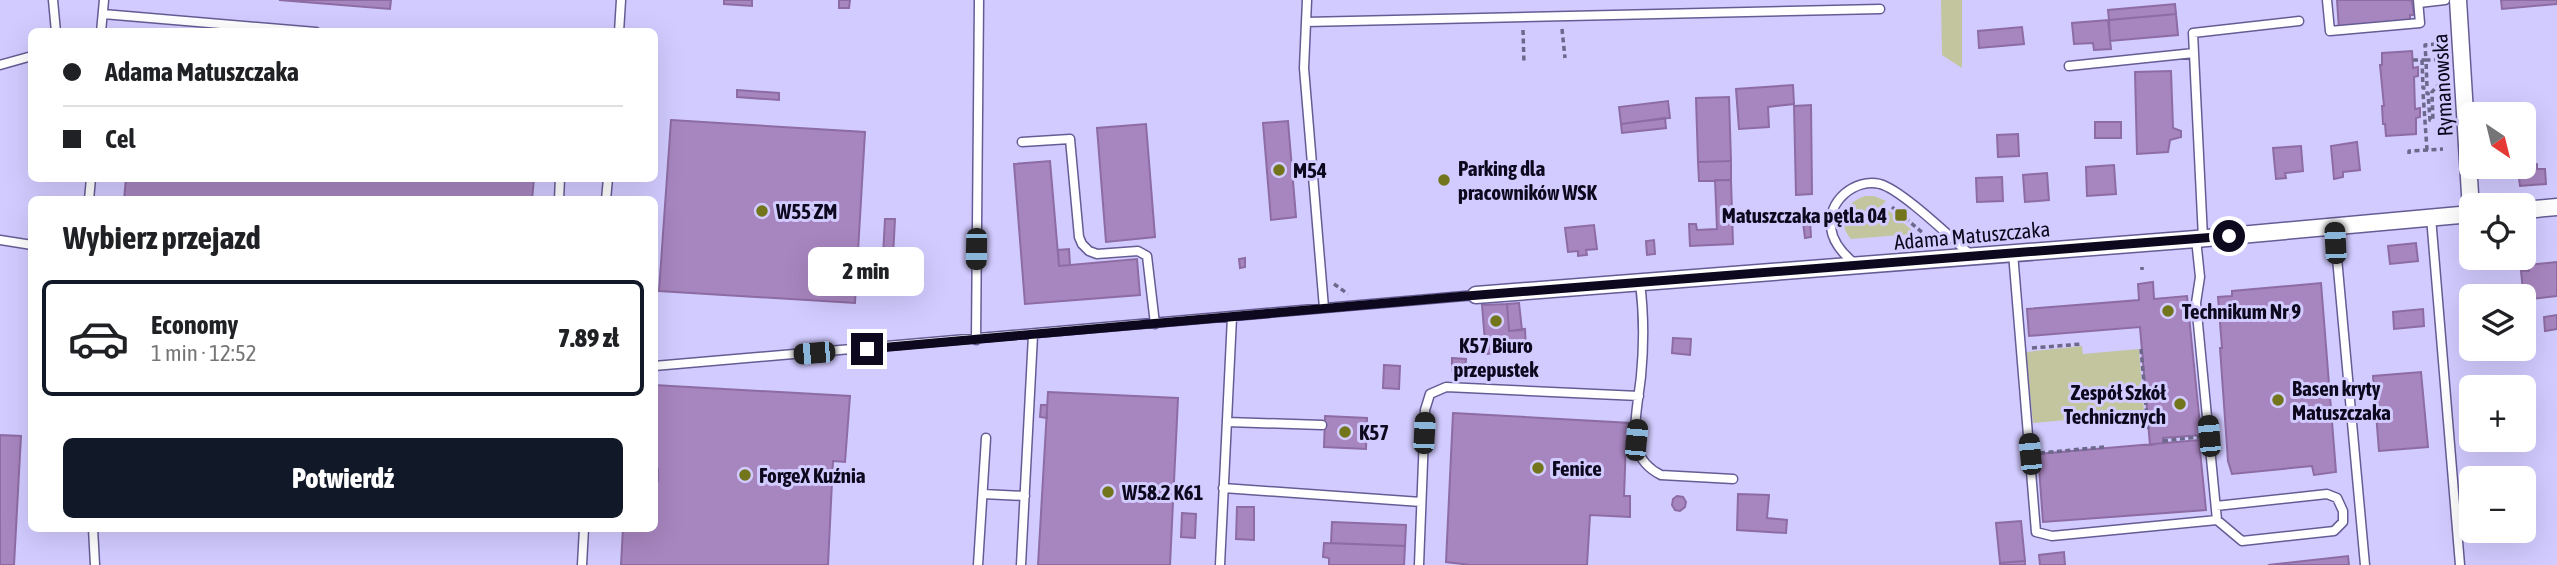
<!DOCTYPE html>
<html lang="pl">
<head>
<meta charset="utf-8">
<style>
  body { margin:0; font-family:"Asap Condensed",sans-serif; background:#f2f2f2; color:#202124; height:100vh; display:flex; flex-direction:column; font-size:26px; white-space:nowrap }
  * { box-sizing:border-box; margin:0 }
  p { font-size:23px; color:#757577 }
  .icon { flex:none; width:38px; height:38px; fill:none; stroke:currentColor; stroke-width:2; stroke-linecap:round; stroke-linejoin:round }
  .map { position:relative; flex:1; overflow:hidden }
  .sheet { position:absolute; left:28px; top:196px; width:630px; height:336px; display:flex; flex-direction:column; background:#fff; border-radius:10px; box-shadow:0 7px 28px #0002 }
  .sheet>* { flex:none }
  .hud { position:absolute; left:28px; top:28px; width:630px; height:154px; border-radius:10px; box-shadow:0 7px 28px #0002; display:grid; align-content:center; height:154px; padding:0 35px; background:#fff }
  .needle { width:46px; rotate:145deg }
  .buttons { position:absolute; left:2459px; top:102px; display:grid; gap:14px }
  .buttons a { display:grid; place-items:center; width:77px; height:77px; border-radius:10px; background:#fff; box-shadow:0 7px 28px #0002; font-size:35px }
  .end { position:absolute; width:32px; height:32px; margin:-16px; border:9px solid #0d081e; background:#fff; box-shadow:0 0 0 4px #fff }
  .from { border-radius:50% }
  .bubble { position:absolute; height:49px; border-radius:10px; background:#fff; box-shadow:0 7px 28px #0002; font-size:23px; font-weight:800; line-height:49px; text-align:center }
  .car { position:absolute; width:21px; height:42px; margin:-21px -10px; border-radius:9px; box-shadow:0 0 5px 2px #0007; background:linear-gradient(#222 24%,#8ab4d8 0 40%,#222 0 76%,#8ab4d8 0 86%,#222 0) }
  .hud b { display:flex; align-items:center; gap:24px; height:66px; font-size:26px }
  .hud b+b { border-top:2px solid #e0e0e0 }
  .hud i { width:18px; height:18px; background:#202124 }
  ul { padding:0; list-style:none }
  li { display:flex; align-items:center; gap:21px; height:116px; margin:0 14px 10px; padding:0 21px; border:4px solid transparent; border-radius:10px }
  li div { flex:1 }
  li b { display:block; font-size:26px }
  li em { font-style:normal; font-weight:800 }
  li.selected { border-color:#111827 }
  li>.icon { width:63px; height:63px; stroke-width:1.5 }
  h2 { padding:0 35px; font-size:32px; line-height:84px }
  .primary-button { display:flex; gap:14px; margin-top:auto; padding:14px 35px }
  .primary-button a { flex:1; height:80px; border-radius:10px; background:#111827; color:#fff; font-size:28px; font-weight:800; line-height:80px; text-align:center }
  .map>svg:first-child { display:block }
  .green { fill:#c2c59d }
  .building { fill:#a785bf; stroke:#8d6ca3; stroke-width:2 }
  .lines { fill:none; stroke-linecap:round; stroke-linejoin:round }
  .service-casing { stroke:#665c95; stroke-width:11 }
  .minor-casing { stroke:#665c95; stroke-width:19 }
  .path { stroke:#6d678b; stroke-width:3.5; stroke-dasharray:5 3.5; stroke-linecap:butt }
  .service { stroke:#fff; stroke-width:8 }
  .minor { stroke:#fff; stroke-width:16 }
  .route { stroke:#0d081e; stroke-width:9 }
  .poi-dot { fill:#73751c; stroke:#d2cbff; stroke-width:2.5 }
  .labels { text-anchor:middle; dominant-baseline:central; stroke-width:6; stroke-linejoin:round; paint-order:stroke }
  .street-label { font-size:21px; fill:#0d081e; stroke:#d2cbff }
  .poi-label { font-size:21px; font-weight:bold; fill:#0d081e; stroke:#d2cbff; text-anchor:start }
</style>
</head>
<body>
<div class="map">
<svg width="2557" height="565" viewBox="0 0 2557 565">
  <rect width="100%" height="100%" fill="#d2cbff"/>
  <!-- green -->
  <path class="green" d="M1941,0H1962V68L1942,55Z
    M1865,196H1874L1886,201L1882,205L1913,231L1912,234L1851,239C1836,222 1844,203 1865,196Z
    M2082,346L2083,354L2139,349L2144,413L2033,423L2026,352Z"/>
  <!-- building -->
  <path class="building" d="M279,0H391L390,9Z
    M724,0H752V6L724,4Z
    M839,0H850L849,8H839Z
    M2337,0H2409L2412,1L2414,15H2410V23L2339,30Z
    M2501,0H2557V4L2502,9Z
    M2175,4L2176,14L2109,20L2108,10Z
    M2176,14L2178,35L2110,41L2109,20Z
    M2108,20L2111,49L2094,50L2093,43L2074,44L2072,23Z
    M2022,27L2024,44L1979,48L1978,31Z
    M2412,51L2413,68L2418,67V76L2414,77L2415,109L2420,108V117L2416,118V134L2386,136L2385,124H2383L2382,106H2384L2380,65H2382V53Z
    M2171,71L2173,128L2181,131V137L2170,140L2168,152L2137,154L2135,72Z
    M1793,85L1794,104L1768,107L1769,127L1739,129L1736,89Z
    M737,90L779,93V100L737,97Z
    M1729,97L1731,161L1698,162L1696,98Z
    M1668,101L1670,118L1621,124L1619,107Z
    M1811,105L1812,194L1796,195L1794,106Z
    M1665,118L1666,128L1622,133L1621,124Z
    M671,120L865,132L855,303L659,291Z
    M1288,121L1296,217L1271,220L1263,123Z
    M2095,122H2121V138H2095Z
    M1146,124L1155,237L1106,242L1097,128Z
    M2018,134L2019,156L1998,157L1997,135Z
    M2357,142L2360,170L2343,172V177L2334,179L2331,146Z
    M2301,146L2303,171L2285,173L2286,178L2276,179L2273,148Z
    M1050,161L1059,266L1137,259L1140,295L1025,304L1014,164Z
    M1731,161V180L1699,181L1698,162Z
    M2537,164V169H2545L2546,184L2520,186L2518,171L2529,170L2528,165Z
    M2114,165L2116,194L2087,196L2086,167Z
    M2047,173L2049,200L2025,202L2023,175Z
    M2002,177L2003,201L1977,202L1976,178Z
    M126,178H534L532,200H124Z
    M1715,180H1731L1733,244L1690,246L1689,224H1696L1697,230L1717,229Z
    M885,219H895L892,274H882Z
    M1810,221L1811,237L1805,238L1803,222Z
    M1594,225L1597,249L1586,250L1587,255L1578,256V251L1568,252L1565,228Z
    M1654,240L1655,254L1647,255L1646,241Z
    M2416,243L2418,261L2390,264L2388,246Z
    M1069,249L1070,265L1059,266L1058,250Z
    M1245,258V267L1240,268L1239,259Z
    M2557,262V296L2524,300L2521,271H2529L2528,265Z
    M2153,282L2154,299L2187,296L2201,435L2163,438V443L2150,445L2140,327L2029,336L2027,309L2139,300L2138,284Z
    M2321,283L2336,472L2314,475L2312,466L2232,474L2228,461L2220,348H2222L2218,297L2232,296V291Z
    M1519,303L1522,330L1509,331L1507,304Z
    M1507,304L1509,331L1525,329L1526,350L1486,354L1482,305Z
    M2423,309L2424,326L2394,329L2393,312Z
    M2557,315V329L2545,331L2544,317Z
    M1673,338L1691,339L1690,355L1672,353Z
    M1452,358L1466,359L1465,372L1452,371Z
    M1384,365L1400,366L1399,389L1383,388Z
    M2421,372L2428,447L2379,451L2373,376Z
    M654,385L850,396L845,462L833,461L828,565H621L623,528H654V481H658V469H654Z
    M1048,392L1178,398L1170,565H1038Z
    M1041,405H1047V418L1040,417Z
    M1453,413L1631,423L1630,441H1626L1624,496H1630V517L1590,515L1587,565H1471L1446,562Z
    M1325,416L1367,418L1366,449L1324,447Z
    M0,435L21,436L14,565H0Z
    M2199,440L2206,510L2043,522L2038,454Z
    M1738,494L1769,495L1767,518L1787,520L1786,533L1737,530Z
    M1677,496L1683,497L1686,502L1685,507L1680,511L1675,510L1672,505L1673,499Z
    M1237,507H1254V540L1236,539Z
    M1182,513L1196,514L1195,538L1181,537Z
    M2021,521L2025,561L2000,563L1996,523Z
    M1332,522L1406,525L1405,546L1331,543Z
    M1324,543L1405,546L1404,565H1329V558L1323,557Z
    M2064,552L2065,565H2040L2039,555Z
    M2348,556L2349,565H2268Z
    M2025,561V565H2000V563Z"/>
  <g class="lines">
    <!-- service casing -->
    <g class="service-casing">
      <path id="service" d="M53,0L56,32
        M1307,0L1304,68L1324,308
        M2327,0L2330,31L2420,23L2418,0
        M2419,3L2445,0
        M103,14L316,32
        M1306,22L1880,9
        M101,32L104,0
        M619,32L621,0
        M0,65L32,56
        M2069,66L2194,53
        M1022,142L1070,139L1079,237L1082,244L1089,251L1097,254L1138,251L1147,256L1155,324
        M89,200L91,178
        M559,200L560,178
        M606,200L608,178
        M2431,217L2460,565
        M2334,225L2365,565
        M2203,238L2193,33L2299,21
        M2196,239L2200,277L2196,303L2217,520L2242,541L2334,531L2343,522V511L2337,498L2327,494L2216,506
        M0,240L32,245
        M2013,253L2036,532L2052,536L2217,520
        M1854,263C1843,254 1833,243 1831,228C1827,201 1855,178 1880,184C1902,190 1951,238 1971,255
        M1640,283C1644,314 1644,345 1641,376C1639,396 1632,429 1637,448C1641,461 1649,469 1661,475L1733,479
        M976,340L979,0
        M654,366L1476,295
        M1227,422L1322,425
        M1223,488L1421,502
        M983,494L1025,496
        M93,528L95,565
        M582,565L584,528
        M978,565L986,438
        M1021,565L1033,335
        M1220,565L1232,317
        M1419,565L1425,410L1430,394L1446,387L1639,396"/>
    </g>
    <!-- minor casing -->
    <g class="minor-casing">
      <path id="minor" d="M2458,0L2471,210
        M2524,210L2557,207
        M1476,295L2196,239L2471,214"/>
    </g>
    <!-- path -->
    <path class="path" d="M1562,29L1565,58
      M1523,30L1524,63
      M2413,60H2426L2425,45L2437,44
      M2422,60L2423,88H2427L2426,60H2438
      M2427,150L2423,93H2428L2430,120H2433L2432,92L2439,84
      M2409,154V151L2443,149
      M1892,207L1924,234L1925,239
      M2142,267V270
      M1334,284L1348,294
      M2032,348L2082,344
      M2141,349L2148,429
      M2163,441L2199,437
      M2040,453L2104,447"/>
    <!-- service -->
    <use href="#service" class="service"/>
    <!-- minor -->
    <use href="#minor" class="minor"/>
  </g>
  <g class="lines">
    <!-- route -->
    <path class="route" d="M867,349L1454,297L2229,236"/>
  </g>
  <!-- markers -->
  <g class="poi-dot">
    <circle cx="1279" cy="170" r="7"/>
    <circle cx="1444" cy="180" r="7"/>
    <circle cx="762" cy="211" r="7"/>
    <rect x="1894" y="208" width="14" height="14" rx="3.5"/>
    <circle cx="2168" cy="311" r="7"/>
    <circle cx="1496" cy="321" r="7"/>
    <circle cx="2278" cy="400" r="7"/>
    <circle cx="2180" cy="404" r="7"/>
    <circle cx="1345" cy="432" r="7"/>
    <circle cx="1538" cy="468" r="7"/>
    <circle cx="745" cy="475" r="7"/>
    <circle cx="1108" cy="492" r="7"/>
  </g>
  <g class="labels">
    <!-- street labels -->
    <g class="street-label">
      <text transform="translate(2442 85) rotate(-93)">Rymanowska</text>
      <text transform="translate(1972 235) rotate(-5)">Adama Matuszczaka</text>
    </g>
    <!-- poi labels -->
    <g class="poi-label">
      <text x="1458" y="168">Parking dla<tspan x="1458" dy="24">pracowników WSK</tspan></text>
      <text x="1293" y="170">M54</text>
      <text x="776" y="211">W55 ZM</text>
      <text x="1887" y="215" text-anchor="end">Matuszczaka pętla 04</text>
      <text x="2182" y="311">Technikum Nr 9</text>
      <text x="1496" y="345" text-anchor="middle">K57 Biuro<tspan x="1496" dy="24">przepustek</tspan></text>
      <text x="2292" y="388">Basen kryty<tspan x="2292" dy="24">Matuszczaka</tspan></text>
      <text x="2166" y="392" text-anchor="end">Zespół Szkół<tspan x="2166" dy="24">Technicznych</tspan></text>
      <text x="1359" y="432">K57</text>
      <text x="1552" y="468">Fenice</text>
      <text x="759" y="475">ForgeX Kuźnia</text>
      <text x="1122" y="492">W58.2 K61</text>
    </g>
  </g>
</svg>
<div class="buttons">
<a><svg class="needle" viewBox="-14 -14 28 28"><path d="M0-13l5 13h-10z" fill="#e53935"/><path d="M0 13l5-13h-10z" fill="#757577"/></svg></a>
<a><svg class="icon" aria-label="locate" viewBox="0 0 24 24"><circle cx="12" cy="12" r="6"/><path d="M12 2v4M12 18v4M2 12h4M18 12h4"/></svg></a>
<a><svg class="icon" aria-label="layers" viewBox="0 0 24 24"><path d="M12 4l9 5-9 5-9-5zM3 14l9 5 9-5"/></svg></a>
<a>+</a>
<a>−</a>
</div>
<i class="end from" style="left:2229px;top:236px"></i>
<i class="end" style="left:867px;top:349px"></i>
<div class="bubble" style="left:808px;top:247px;width:116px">2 min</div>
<i class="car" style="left:2335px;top:243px;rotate:357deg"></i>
<i class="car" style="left:976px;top:249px;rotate:181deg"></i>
<i class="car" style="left:814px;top:353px;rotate:265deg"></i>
<i class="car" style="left:1424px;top:433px;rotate:3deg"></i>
<i class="car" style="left:2209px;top:436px;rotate:355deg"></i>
<i class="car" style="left:1636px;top:440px;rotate:5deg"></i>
<i class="car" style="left:2030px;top:454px;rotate:355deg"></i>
<div class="hud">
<b><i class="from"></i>Adama Matuszczaka</b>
<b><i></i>Cel</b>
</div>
<section class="sheet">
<h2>Wybierz przejazd</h2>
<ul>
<li class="selected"><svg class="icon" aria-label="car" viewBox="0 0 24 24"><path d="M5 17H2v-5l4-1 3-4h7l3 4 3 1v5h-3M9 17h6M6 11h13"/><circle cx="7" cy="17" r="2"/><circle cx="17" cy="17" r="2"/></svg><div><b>Economy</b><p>1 min · 12:52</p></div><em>7.89 zł</em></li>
</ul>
<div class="primary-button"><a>Potwierdź</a></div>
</section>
</div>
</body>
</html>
